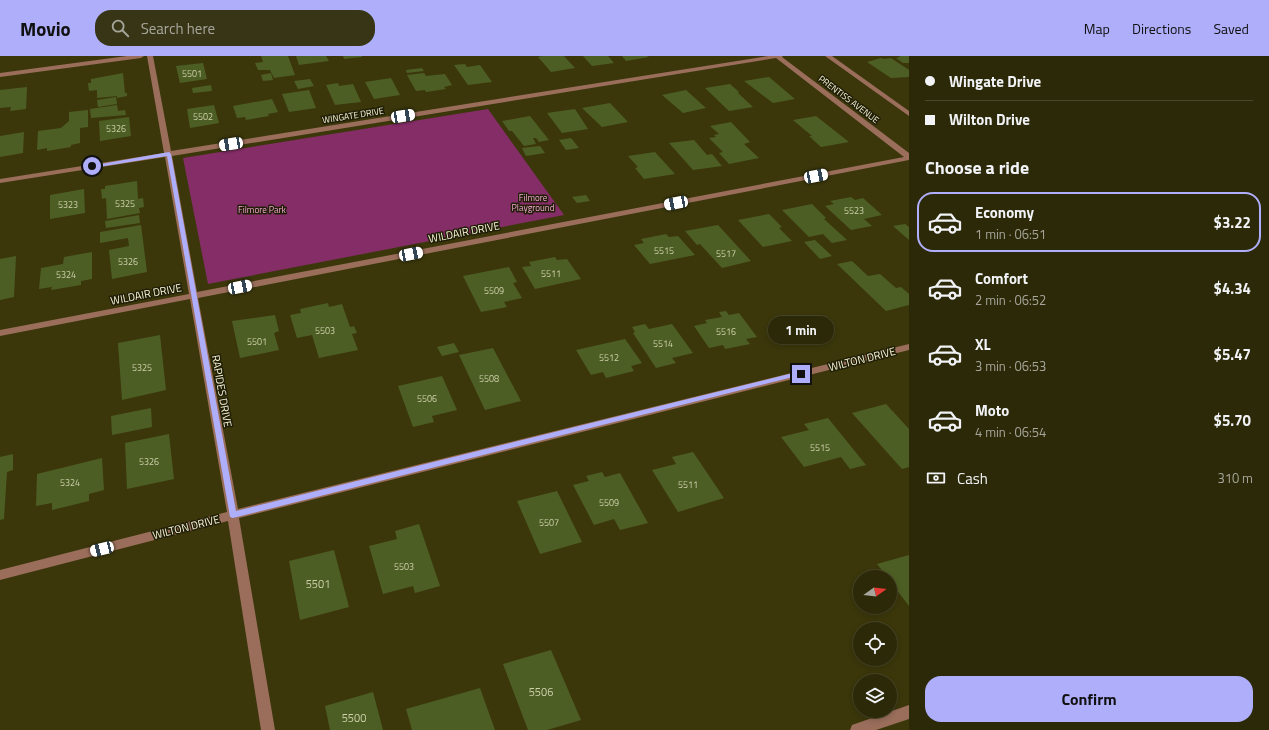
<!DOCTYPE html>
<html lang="en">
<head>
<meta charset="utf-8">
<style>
  body { margin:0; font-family:"Titillium Web",sans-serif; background:#383516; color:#f1f3f6; height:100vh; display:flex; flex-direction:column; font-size:15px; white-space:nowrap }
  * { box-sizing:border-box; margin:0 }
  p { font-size:13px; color:#a6a69c }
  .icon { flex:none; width:22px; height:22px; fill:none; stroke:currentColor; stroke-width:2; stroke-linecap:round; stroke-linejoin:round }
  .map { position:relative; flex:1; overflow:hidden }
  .sheet { display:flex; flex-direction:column; background:#2c2908; width:360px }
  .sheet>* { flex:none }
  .guide { display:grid; align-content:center; height:88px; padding:0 16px; background:#2c2908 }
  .needle { width:26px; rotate:76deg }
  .controls { position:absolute; left:853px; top:514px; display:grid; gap:8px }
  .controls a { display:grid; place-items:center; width:44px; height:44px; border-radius:50%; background:#2c2908; box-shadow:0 2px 6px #0003,0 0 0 1px #484529; font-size:20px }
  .end { position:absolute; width:18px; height:18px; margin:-9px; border:5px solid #aeaefb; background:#111; box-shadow:0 0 0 2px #111 }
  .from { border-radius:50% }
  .bubble { position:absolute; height:28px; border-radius:14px; background:#2c2908; box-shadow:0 2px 6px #0003,0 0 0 1px #484529; font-size:13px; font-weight:700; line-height:28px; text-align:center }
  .car { position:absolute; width:12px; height:24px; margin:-12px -6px; border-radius:5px; box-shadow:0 0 3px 1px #0007; background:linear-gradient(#fff 24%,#345 0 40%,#fff 0 76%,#345 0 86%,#fff 0) }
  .guide b { display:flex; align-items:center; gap:14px; height:38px; font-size:15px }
  .guide b+b { border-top:1px solid #484529 }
  .guide i { width:10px; height:10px; background:#f1f3f6 }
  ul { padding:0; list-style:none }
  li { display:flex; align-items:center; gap:12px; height:60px; margin:0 8px 6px; padding:0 8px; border:2px solid transparent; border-radius:16px }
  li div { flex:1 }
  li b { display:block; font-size:15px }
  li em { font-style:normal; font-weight:700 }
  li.active { border-color:#aeaefb }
  li>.icon { width:36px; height:36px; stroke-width:1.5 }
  h2 { padding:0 16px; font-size:18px; line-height:48px }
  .pay { display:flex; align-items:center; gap:10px; height:44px; padding:0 16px; font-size:15px }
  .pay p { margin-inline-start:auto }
  .button { display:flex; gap:8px; margin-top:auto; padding:8px 16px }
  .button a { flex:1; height:46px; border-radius:16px; background:#aeaefb; color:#111; font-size:16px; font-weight:700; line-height:46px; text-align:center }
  header { display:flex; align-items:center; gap:24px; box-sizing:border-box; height:56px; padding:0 20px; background:#aeaefb; color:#111 }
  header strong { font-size:19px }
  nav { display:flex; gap:22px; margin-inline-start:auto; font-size:14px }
  .search { width:280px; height:36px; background:#383516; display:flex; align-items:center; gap:10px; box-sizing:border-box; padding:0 14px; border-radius:16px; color:#a6a69c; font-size:15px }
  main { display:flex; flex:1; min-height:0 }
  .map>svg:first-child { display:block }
  .green { fill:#842d67 }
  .building { fill:#4d5e24 }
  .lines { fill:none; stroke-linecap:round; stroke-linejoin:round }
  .minor { fill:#9a6e5b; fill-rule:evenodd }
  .route { fill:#aeaefb }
  .labels { text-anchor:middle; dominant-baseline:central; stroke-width:3; stroke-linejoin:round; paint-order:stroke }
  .number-label { font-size:9px; fill:#cdd0ab }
  .far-street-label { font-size:9px; fill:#f8f6d8; stroke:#201e07 }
  .far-park-label { font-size:9px; fill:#f5aad6; stroke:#201e07 }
  .street-label { font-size:11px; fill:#f8f6d8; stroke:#201e07 }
  .near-number-label { font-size:11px; fill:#cdd0ab }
</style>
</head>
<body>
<header>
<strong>Movio</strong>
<div class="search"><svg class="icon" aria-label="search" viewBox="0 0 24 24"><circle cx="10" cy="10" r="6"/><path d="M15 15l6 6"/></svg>Search here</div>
<nav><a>Map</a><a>Directions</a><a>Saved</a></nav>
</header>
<main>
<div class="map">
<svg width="909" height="674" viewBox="0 0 909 674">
  <rect width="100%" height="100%" fill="#3b370b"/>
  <!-- green -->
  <path class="green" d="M488,53L564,159L208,228L183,102Z"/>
  <!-- building -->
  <path class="building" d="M261,0H288L295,19L274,22L270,14H258L255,7L263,6Z
    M296,0H326L329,5L299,9Z
    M343,0H362V1L344,3Z
    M542,0H564L575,12L551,16L538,1Z
    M583,0H608L614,7L592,10Z
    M622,0H647L649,1L626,5Z
    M899,0H909V7H903L896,2L900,1Z
    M881,2L884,3L891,2L909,14V21L891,22L867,6Z
    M203,7L207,23L180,27L176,10Z
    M465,8L467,11L480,9L492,26L468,29L454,9Z
    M422,12L424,15L407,17L406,14Z
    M123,17L125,37H127V40L117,42V40L97,42V34L89,35L88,27H91V23Z
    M271,17L273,24L263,25L261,19Z
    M424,17L426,20L445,18L452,29L444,31L446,33L426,36L425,34L416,35L407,19Z
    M769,21L795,43L773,47L744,25Z
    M391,22L400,39L374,43L365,26Z
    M310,23L314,30L298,33L294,25Z
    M338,27L339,30L353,28L361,46L335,49L326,29Z
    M730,28L739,36L738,37L753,51L729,55L705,32Z
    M211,29L212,35L193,37L192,32Z
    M27,31L26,53L10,55L11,51L0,52V34Z
    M309,34L316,52L289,56L282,38Z
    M686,34L706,52L683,57L662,39Z
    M116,41L117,48L98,51L97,44Z
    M272,43L278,56L268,58L269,60L246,64L245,61L237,62L233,50Z
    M610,47L628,66L602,71L582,52Z
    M117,49L118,55L125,54L126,59L91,62L90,53Z
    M214,49L219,67L190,72L187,53Z
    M575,53L588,73L562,77L547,57Z
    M88,54V71L80,72V87L71,89V91L47,95V92L37,94L38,75L61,72L69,65V56Z
    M530,60L549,84L539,86L536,82H533L536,88L524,90L512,75H509L502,65Z
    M816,60L849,86L821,91L809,80H812L793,64Z
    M129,61L131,80L100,85L99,65Z
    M731,66L750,86L744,88L759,102L729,108L719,97L723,96L709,82L716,81L714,79L719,78L710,70Z
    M24,76L23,97L0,101V80Z
    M571,82L579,92L566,94L559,84Z
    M694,84L707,99L712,98L722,110L693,114L669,87Z
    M540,90L545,97L526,100L522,92Z
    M655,96L675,118L644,123L635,112L638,111L628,100Z
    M137,125L138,143L143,142L144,151L139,152L140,157L107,163L106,142L102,143L101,133H105V130Z
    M84,133L85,157L50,163V139Z
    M586,139L590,145L577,147L572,141Z
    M851,141L855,144L863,142L882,159L864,163L872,170L851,174L825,150L834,148L830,145Z
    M812,148L826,162L824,163L847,184L832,187L823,178L809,181L782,154Z
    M769,158L782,171L779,172L792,185L763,191L738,164Z
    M139,159L140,167L106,172L105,165Z
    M905,168L909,171V184L893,170Z
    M141,169L147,216L112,223L109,194L129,190L128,182L100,187V176Z
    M718,169L751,205L722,212L700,188L697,189L685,175Z
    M666,178L669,181L678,180L695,199L650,208L634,189L644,187L641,183Z
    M815,184L832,200L820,203L804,186Z
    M92,196V223L81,225V229L51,234L52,231L39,233L41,212L63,208L64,201Z
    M16,200L14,241L0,244V203Z
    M555,201L557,204L567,203L581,223L535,233L522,211L531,210L529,206Z
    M852,205L868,220L880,218L896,232L901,231L909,238V249L886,255L837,208Z
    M509,211L517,226L513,227L522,242L504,246L507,251L481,256L463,220Z
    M328,247L329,251L342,248L350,271L354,270L357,277L352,278L358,294L319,302L312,279L297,282L290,259L301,257L300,253Z
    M726,255L729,259L739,257L757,281L746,283L750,288L725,293L723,289L709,292L694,270L707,267L705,264L722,261L719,256Z
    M275,259L279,275L274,277L279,294L240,302L232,265Z
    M645,268L649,273L672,268L693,297L672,302L676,307L656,312L633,277L635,276L632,271Z
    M160,279L166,334L122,344L118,287Z
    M625,283L642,307L631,310L634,315L606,322L603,316L591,319L576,294Z
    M454,287L459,296L442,300L437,291Z
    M493,292L521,345L485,354L459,299Z
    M442,320L457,354L432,360L434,366L413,371L398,330Z
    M886,348L909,373V411L902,413L852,357Z
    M151,352L152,371L112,379L111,360Z
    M828,362L866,409L850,413L841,401L804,411L781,381L809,374L804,368Z
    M169,378L174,423L127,433L125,387Z
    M693,396L724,442L678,456L652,414L676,408L672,401Z
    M13,398V414L7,416L4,463L0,464V401Z
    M102,402L104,434L89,438V445L52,454V447L36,450L37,418Z
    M602,416L605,421L620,417L648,467L620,474L614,463L594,469L573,429L589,425L586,420Z
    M557,435L582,486L540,498L517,445Z
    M419,468L440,530L415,537L413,530L383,538L369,490L397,483L395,475Z
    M334,494L349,551L300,564L289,505Z
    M909,499V550L890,525V521H887L877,508Z
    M551,594L581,664L547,674H528L503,608Z
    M480,632L495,674H412L406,653Z
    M373,636L383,674H330L325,650Z"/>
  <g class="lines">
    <!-- minor -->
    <path class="minor" d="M127,0H144L141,2L0,21V17Z
      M147,0H153L171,95L768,0H783L782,1L909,97V104L198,242L238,453L909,288V294L239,462L275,674H261L228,465L0,524V514L227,456L190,243L0,280V274L189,238L165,101L0,127V123L164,97ZM776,2L904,101L197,236L172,100Z
      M825,0H832L909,55V60Z
      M909,649V663L876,674H850L852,669Z"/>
  </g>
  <!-- route -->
  <path class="route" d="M169,96L171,98L236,455L801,315L805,318L233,462L230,461L167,100L92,112L90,110Z"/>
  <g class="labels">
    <!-- number labels -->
    <g class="number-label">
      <text x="192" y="17">5501</text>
      <text x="203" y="60">5502</text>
      <text x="116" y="72">5326</text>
      <text x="125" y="147">5325</text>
      <text x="68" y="148">5323</text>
      <text x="854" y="154">5523</text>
      <text x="664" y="194">5515</text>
      <text x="726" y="197">5517</text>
      <text x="128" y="205">5326</text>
      <text x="551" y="217">5511</text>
      <text x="66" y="218">5324</text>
      <text x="494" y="234">5509</text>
      <text x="325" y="274">5503</text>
      <text x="726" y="275">5516</text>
      <text x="257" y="285">5501</text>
      <text x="663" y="287">5514</text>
      <text x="609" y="301">5512</text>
      <text x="142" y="311">5325</text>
      <text x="489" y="322">5508</text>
      <text x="427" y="342">5506</text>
      <text x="820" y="391">5515</text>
      <text x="149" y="405">5326</text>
      <text x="70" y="426">5324</text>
      <text x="688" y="428">5511</text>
      <text x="609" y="446">5509</text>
      <text x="549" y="466">5507</text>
      <text x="404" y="510">5503</text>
    </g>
    <!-- far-street labels -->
    <g class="far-street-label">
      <text transform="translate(849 43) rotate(37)">PRENTISS AVENUE</text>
      <text transform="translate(353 59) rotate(-9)">WINGATE DRIVE</text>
    </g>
    <!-- far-park labels -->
    <g class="far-park-label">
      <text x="533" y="141">Filmore<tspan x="533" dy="10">Playground</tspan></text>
      <text x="262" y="153">Filmore Park</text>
    </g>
    <!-- street labels -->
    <g class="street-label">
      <text transform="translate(464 176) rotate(-11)">WILDAIR DRIVE</text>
      <text transform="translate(146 238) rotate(-11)">WILDAIR DRIVE</text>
      <text transform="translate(862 303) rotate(-14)">WILTON DRIVE</text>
      <text transform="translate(222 335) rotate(80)">RAPIDES DRIVE</text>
      <text transform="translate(186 471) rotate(-14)">WILTON DRIVE</text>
    </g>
    <!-- near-number labels -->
    <g class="near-number-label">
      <text x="318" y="528">5501</text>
      <text x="541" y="636">5506</text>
      <text x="354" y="662">5500</text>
    </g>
  </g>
</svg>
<div class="controls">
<a><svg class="needle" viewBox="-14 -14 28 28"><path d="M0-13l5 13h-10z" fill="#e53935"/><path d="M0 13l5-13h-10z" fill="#a6a69c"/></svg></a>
<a><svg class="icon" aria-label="locate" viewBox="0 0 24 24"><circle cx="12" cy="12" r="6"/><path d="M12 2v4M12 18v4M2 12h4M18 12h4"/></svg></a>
<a><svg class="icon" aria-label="layers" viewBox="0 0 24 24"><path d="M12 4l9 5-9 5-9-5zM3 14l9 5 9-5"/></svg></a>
</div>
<i class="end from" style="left:92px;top:110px"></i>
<i class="end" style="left:801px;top:318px"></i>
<div class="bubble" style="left:768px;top:260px;width:66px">1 min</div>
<i class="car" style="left:403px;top:60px;rotate:81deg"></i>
<i class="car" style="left:231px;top:88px;rotate:261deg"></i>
<i class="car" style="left:816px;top:120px;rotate:79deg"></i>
<i class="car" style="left:676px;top:147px;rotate:259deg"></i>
<i class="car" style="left:411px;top:198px;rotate:79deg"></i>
<i class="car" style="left:240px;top:231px;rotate:79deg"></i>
<i class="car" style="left:102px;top:493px;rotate:256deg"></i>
</div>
<section class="sheet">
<div class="guide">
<b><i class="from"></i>Wingate Drive</b>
<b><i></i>Wilton Drive</b>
</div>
<h2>Choose a ride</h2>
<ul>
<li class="active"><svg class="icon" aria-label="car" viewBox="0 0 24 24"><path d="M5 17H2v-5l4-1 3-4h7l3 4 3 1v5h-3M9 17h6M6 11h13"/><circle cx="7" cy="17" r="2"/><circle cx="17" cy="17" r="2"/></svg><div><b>Economy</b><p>1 min · 06:51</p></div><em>$3.22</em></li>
<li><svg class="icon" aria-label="car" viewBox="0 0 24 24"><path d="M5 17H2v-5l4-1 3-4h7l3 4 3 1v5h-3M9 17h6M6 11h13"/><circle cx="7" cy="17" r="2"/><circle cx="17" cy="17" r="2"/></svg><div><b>Comfort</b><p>2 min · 06:52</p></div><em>$4.34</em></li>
<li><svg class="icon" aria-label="car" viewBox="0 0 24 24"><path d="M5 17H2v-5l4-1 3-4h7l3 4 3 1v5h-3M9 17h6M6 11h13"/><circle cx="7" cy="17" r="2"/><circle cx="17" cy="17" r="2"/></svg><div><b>XL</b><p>3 min · 06:53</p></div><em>$5.47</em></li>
<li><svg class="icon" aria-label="car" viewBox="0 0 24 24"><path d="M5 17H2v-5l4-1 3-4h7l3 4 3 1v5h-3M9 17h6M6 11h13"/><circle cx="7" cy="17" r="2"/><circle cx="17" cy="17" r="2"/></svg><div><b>Moto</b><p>4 min · 06:54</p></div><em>$5.70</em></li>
</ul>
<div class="pay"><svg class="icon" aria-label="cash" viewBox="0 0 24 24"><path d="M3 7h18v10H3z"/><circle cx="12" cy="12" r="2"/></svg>Cash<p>310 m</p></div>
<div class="button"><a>Confirm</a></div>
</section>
</main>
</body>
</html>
